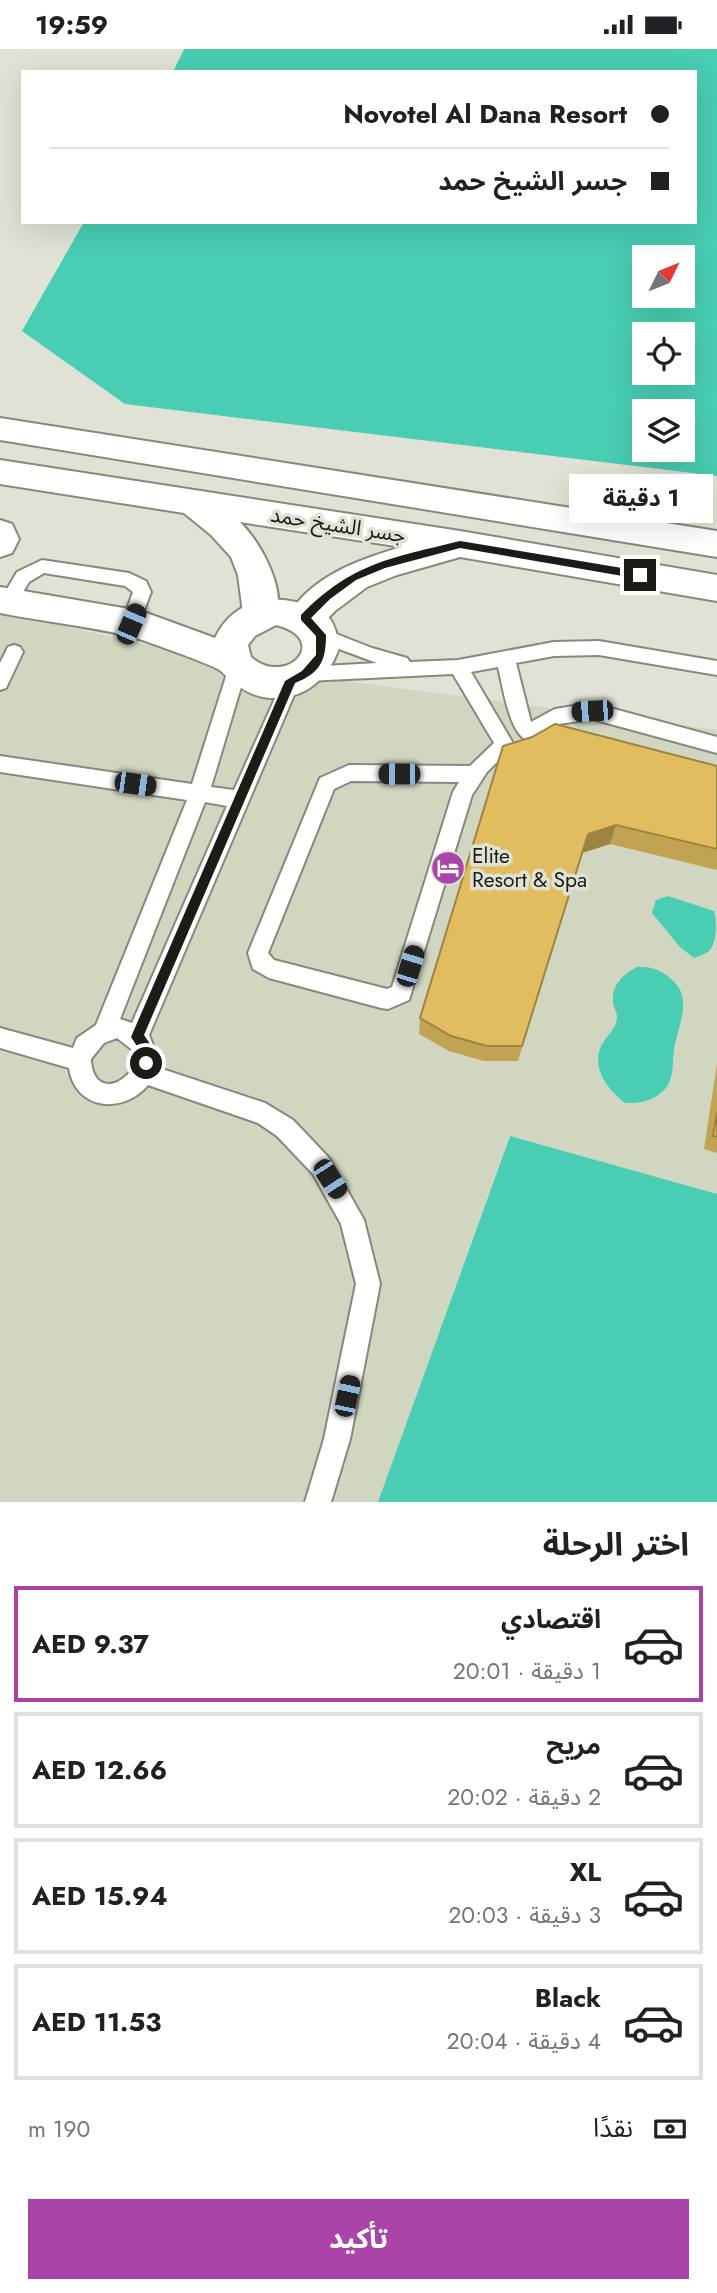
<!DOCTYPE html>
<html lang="ar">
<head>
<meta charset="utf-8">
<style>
  body { margin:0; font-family:Jost,"Noto Sans Arabic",sans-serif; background:#f6f6f6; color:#202124; direction:rtl; height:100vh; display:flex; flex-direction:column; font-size:26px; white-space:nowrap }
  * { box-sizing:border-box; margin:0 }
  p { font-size:23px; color:#757577 }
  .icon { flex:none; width:38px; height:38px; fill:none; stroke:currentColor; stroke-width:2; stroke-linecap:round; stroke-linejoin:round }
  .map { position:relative; height:1453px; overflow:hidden; direction:ltr }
  .drawer { display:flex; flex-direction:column; background:#fff; flex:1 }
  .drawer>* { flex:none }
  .banner { position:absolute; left:21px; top:21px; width:676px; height:154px; border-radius:0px; box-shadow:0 7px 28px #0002; direction:rtl; display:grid; align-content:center; height:154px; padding:0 28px; background:#fff }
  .needle { width:46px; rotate:47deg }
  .controls { position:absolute; left:632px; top:196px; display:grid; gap:14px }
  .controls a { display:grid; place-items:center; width:63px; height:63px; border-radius:0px; background:#fff; box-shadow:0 7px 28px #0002; font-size:35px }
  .end { position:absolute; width:32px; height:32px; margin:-16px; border:9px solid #1a1c16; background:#fff; box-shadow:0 0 0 4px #fff }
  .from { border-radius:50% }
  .bubble { position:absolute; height:49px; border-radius:0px; background:#fff; box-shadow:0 7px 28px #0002; font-size:23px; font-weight:700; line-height:49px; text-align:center; direction:rtl }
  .car { position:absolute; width:21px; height:42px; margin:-21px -10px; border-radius:9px; box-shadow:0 0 5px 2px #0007; background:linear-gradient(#222 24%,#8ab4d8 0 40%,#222 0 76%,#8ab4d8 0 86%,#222 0) }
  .banner b { display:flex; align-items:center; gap:24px; height:66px; font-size:26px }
  .banner b+b { border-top:2px solid #e0e0e0 }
  .banner i { width:18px; height:18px; background:#202124 }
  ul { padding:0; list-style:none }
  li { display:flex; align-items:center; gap:21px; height:116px; margin:0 14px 10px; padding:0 14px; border:4px solid #e0e0e0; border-radius:0px }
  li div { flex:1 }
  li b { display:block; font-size:26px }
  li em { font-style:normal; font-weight:700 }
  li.on { border-color:#ab44a8 }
  li>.icon { width:63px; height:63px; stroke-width:1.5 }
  h2 { padding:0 28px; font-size:32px; line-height:84px }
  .pay { display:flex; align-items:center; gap:18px; height:77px; padding:0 28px; font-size:26px }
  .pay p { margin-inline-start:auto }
  .cta { display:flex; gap:14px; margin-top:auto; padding:14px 28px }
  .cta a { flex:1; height:80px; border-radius:0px; background:#ab44a8; color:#fff; font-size:28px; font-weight:700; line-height:80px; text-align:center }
  .status { display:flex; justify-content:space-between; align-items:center; height:49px; padding:0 35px; background:#fff; direction:ltr }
  .status svg { height:19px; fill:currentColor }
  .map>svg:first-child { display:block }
  .built { fill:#d1d6c0 }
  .water { fill:#49cdb3; fill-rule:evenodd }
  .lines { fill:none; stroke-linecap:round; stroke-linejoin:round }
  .service-casing { stroke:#86897c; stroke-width:4 }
  .tertiary-casing { stroke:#86897c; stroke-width:4 }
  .secondary-casing { stroke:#86897c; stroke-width:4 }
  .service { fill:#fff; fill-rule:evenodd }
  .tertiary { fill:#fff; fill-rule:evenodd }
  .secondary { fill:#fff; fill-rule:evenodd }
  .wall { fill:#c2a353 }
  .shaded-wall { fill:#9e8443 }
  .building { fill:#e2bd60; stroke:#9e8443; stroke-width:2 }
  .route { fill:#1a1c16 }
  .labels { text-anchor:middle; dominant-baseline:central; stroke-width:7; stroke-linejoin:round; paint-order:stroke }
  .street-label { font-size:21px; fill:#1a1c16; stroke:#dfe2d4 }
  .poi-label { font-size:21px; fill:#1a1c16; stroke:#dfe2d4; text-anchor:start }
</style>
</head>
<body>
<div class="status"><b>19:59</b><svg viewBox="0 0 49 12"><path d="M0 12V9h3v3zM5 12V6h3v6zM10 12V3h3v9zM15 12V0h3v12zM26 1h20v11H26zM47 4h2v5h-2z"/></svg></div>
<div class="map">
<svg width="717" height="1453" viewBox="0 0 717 1453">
  <rect width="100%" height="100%" fill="#dfe2d4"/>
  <!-- built -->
  <path class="built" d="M0,563L261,621L717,681V1145L509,1087L378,1453H0Z"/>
  <!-- water -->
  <path class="water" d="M184,0H717V427L125,355L22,282L84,173H695V23H173ZM682,208V247H644V208ZM644,285H682V324H644ZM644,362H682V401H644Z
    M668,847L714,862C717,872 717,892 710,901C706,905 698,907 694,909L680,898L652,864L656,851Z
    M637,918C650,917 661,921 671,930C694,948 678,976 674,1000C672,1016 675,1033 661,1044C650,1053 638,1054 625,1054C609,1041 591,1021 601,997C606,987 617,980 617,968C617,963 613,958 613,952C612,936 623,925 637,918Z
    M510,1087L717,1145V1453H378Z"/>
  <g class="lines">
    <!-- service casing -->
    <g class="service-casing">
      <path id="service" d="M42,511L129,524L146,532L151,543L137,580H125L122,575L133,543L125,537L44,524L29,533L14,558H2L0,552L17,523Z
        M321,579L372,599L407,609L410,613L458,611L554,593L599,592L717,612V626L599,606L554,607L516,614L531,673L555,660L592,654L717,688V704L592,670L559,675L528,692C509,685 503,637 498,618L471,623L514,696L487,723L472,746L409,951L388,960L381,959L269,929L253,920L248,904L320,729L349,716L470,717L494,694L453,625L306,632L300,630L297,625L300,620L306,618L377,614L315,591L312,586L315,581ZM351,732L459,733L453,743L392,938L387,940L274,911L268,904L334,740Z
        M14,596L20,598L23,603L6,639L0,641V614L8,598Z
        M238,611L244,613L247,618L211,738L234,741L285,627L291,625L297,627L300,632L149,986L157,1006L156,1018L265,1054L293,1071L329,1109L364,1171L380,1235L350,1390L331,1453H305L324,1390L356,1235L341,1175L313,1125L277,1087L258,1074L148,1036C123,1066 75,1061 69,1019L0,999V979L73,999L77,989L96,976L187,751L0,723V707L192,735L229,618L232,613ZM205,753L227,757L132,974L120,970ZM117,989L135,1003L133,1019C117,1042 92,1041 91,1010L104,994Z"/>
    </g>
    <!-- tertiary casing -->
    <g class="tertiary-casing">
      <path id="tertiary" d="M0,538L141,562L215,589C231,556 262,545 296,553C309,556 321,560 330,570C335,577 337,587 340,596C330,628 306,651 270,649C250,648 234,635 221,622C216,617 146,592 136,589C92,577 45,573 0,564ZM276,576C332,590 287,639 251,608L248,596L255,587Z"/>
    </g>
    <!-- secondary casing -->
    <g class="secondary-casing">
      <path id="secondary" d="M0,369L717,482V508L0,391Z
        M0,411L460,482L717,526V552L460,508L397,526L367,538L335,562L318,579L305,583L292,579L287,569C309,528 360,510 402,498L240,473C261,494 289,544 274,574L261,578L248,574L243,564L238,526L231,508L211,486L184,464L0,435Z
        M0,471L12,475L19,490L12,504L0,508Z"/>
    </g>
    <!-- service -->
    <use href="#service" class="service"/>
    <!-- tertiary -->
    <use href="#tertiary" class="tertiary"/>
    <!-- secondary -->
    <use href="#secondary" class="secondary"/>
  </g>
  <!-- wall -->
  <path class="wall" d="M503,697L717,717V821L610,795L582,804L518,1012H484L449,1002L419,985L420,969Z
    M717,1015V1104L704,1100Z"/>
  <!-- shaded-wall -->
  <path class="shaded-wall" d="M616,776L610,795L582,804L518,1012L588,785Z"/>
  <!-- building -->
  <path class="building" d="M555,675L717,717V800L616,776L588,785L522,997H487L451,987L420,969L503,697L532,688Z
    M717,1063V1088L713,1087Z"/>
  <!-- route -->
  <path class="route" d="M460,492L640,522L645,526L640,530L460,499L385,519L356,531L330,550L311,569L326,586C326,612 320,624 295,634L144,986L150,995L153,1014L146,1021L142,1019L137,997L131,988L285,632L302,622L316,606V587L301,571V566C353,513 392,509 460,492Z"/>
  <!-- icons -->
  <defs>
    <g id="hotel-disc" transform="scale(1.75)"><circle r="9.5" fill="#ab44a8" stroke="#dfe2d4"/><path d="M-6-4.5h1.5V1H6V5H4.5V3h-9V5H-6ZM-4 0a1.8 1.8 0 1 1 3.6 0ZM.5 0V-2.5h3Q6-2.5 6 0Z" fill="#fff"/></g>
  </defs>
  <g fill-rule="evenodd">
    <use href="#hotel-disc" x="448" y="819"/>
  </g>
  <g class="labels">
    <!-- street labels -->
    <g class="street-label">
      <text transform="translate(338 476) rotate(9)">جسر الشيخ حمد</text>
    </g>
    <!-- poi labels -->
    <g class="poi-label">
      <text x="472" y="807">Elite<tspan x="472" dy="24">Resort &amp; Spa</tspan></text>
    </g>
  </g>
</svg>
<div class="controls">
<a><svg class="needle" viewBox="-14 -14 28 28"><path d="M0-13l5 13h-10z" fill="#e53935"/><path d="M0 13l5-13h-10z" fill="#757577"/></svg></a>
<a><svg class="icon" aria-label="locate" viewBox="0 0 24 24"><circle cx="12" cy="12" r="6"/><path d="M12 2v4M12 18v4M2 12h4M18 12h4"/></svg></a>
<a><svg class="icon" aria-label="layers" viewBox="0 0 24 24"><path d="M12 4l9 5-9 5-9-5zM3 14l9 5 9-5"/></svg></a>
</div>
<i class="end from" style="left:146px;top:1014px"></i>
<i class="end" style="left:640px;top:526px"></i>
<div class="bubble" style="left:569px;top:425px;width:144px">1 دقيقة</div>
<i class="car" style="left:131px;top:575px;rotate:23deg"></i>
<i class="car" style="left:592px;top:662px;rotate:267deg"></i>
<i class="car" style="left:399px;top:725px;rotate:270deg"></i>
<i class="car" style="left:135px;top:735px;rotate:98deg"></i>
<i class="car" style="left:410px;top:917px;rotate:17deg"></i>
<i class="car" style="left:330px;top:1130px;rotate:147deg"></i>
<i class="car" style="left:347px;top:1347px;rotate:12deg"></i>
<div class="banner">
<b><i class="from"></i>Novotel Al Dana Resort</b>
<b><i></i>جسر الشيخ حمد</b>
</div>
</div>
<section class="drawer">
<h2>اختر الرحلة</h2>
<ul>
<li class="on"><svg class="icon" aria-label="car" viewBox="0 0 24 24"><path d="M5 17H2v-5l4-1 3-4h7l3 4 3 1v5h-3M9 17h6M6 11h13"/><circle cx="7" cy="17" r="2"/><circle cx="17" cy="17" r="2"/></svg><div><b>اقتصادي</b><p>1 دقيقة · 20:01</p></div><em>AED 9.37</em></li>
<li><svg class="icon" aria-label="car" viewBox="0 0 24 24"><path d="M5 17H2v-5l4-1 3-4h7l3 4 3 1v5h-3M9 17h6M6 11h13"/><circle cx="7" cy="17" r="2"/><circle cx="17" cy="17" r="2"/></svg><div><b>مريح</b><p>2 دقيقة · 20:02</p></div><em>AED 12.66</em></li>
<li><svg class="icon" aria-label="car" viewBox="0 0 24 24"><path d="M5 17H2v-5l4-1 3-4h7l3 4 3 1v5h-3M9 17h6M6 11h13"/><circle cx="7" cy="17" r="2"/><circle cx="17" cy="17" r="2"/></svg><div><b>XL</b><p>3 دقيقة · 20:03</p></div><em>AED 15.94</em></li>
<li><svg class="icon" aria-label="car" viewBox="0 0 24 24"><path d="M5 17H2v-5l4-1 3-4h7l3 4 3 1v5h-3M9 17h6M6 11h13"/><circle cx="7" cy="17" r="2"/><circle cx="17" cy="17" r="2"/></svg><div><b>Black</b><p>4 دقيقة · 20:04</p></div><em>AED 11.53</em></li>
</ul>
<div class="pay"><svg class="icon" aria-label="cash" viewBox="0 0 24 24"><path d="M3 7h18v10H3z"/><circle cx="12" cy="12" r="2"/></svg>نقدًا<p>190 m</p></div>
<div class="cta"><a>تأكيد</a></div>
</section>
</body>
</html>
